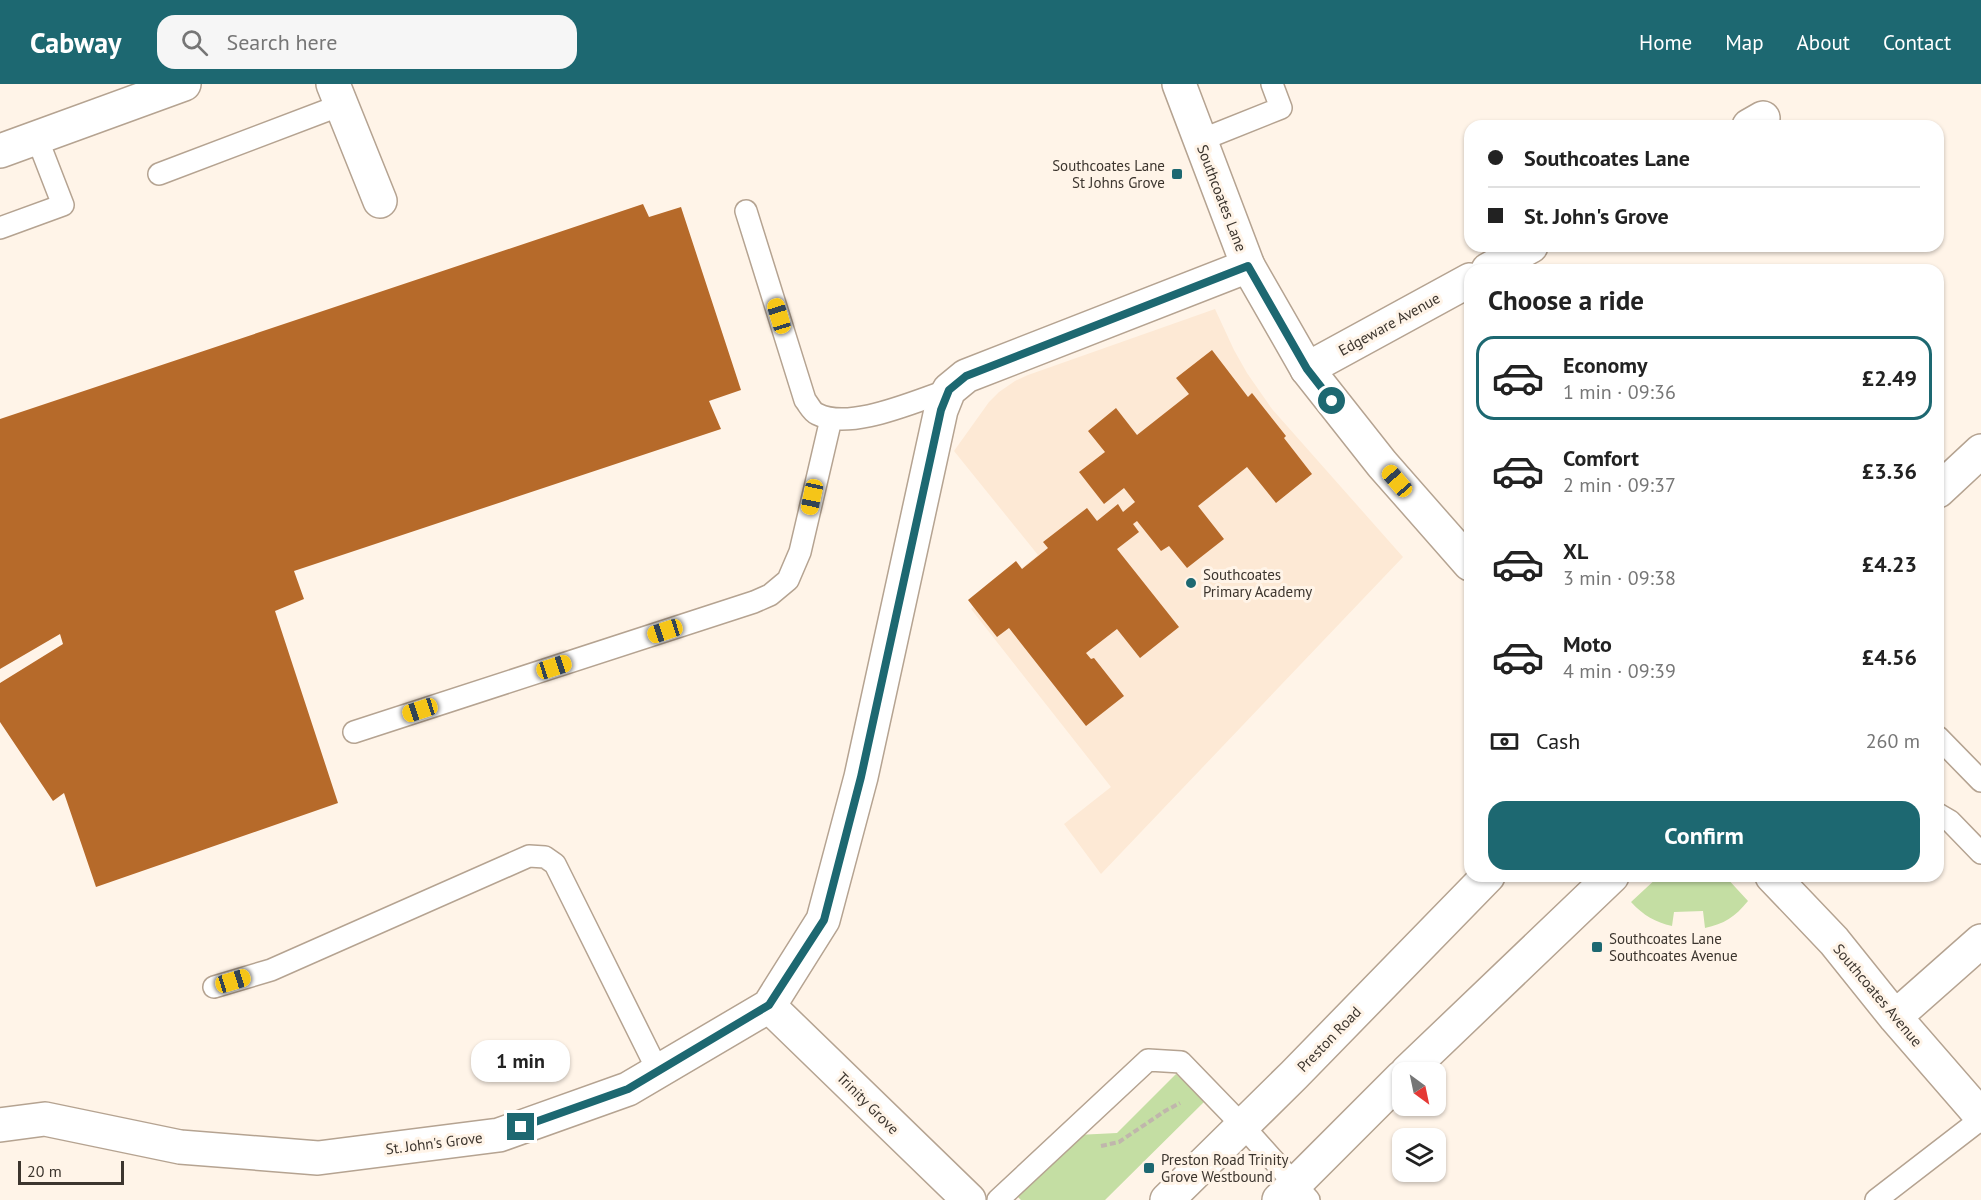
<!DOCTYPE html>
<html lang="en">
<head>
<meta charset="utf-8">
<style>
  body { margin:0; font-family:"PT Sans",sans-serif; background:#f6f6f6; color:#222; height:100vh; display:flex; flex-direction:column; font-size:22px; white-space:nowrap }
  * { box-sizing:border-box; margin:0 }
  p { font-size:20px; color:#767676 }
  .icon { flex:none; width:33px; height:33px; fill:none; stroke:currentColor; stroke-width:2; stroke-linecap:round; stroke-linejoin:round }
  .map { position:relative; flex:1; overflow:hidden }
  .side { position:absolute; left:1464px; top:180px; width:480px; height:618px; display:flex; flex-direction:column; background:#fff; border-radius:18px; box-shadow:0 2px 4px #0004 }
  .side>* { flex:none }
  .banner { position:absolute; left:1464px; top:36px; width:480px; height:132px; border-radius:18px; box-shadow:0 2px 4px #0004; display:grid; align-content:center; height:132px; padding:0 24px; background:#fff }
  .needle { width:39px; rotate:147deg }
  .tools { position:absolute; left:1392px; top:978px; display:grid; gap:12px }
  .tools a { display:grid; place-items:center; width:54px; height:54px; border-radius:12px; background:#fff; box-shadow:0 2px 4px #0004; font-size:30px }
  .scale { position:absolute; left:18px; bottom:15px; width:106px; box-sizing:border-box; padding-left:6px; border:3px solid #3c352e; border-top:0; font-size:16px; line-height:21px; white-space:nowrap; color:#3c352e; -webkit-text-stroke:4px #fff4e8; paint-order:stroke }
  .end { position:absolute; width:27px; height:27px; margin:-14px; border:8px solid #1d6871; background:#fff; box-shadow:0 0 0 3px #fff }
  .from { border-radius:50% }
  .bubble { position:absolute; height:42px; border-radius:18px; background:#fff; box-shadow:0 2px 4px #0004; font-size:20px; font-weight:700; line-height:42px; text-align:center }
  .car { position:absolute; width:18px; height:36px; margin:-18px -9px; border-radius:8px; box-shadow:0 0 4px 2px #0007; background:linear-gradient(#f5c518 24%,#345 0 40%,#f5c518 0 76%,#345 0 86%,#f5c518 0) }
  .banner b { display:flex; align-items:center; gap:21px; height:57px; font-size:22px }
  .banner b+b { border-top:2px solid #e0e0e0 }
  .banner i { width:15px; height:15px; background:#222 }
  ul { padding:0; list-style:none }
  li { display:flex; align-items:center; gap:18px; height:84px; margin:0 12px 9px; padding:0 12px; border:3px solid transparent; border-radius:18px }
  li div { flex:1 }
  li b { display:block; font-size:22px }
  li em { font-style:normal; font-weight:700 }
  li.on { border-color:#1d6871 }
  li>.icon { width:54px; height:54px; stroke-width:1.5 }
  h2 { padding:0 24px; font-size:27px; line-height:72px }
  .pay { display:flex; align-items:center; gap:15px; height:66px; padding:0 24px; font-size:22px }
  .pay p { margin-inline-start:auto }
  .action { display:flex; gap:12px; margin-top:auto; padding:12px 24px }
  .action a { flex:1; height:69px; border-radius:18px; background:#1d6871; color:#fff; font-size:24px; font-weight:700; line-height:69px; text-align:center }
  header { display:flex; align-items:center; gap:36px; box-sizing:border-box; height:84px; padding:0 30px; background:#1d6871; color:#fff }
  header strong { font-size:28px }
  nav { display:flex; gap:33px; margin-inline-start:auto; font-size:21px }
  .search { width:420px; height:54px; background:#f6f6f6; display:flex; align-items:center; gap:15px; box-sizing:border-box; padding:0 21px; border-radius:18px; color:#767676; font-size:22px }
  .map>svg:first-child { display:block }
  .built { fill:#fde9d5 }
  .green { fill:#c4dea3 }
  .building { fill:#b66a2a }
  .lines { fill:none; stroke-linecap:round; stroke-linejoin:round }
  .service-casing { stroke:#b5a391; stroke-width:24 }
  .minor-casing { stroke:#b5a391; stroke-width:36 }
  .tertiary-casing { stroke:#b5a391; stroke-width:36 }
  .path { stroke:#c0b6ac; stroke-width:4; stroke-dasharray:6 3; stroke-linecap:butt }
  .service { stroke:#fff; stroke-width:21 }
  .minor { stroke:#fff; stroke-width:33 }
  .tertiary { stroke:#fff; stroke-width:33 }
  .route { stroke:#1d6871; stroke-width:8 }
  .poi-dot { fill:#1d6871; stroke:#fff4e8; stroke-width:2 }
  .labels { text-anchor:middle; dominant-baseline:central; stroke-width:6; stroke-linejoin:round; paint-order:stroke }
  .poi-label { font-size:15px; fill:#3c352e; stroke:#fff4e8; text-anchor:start }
  .street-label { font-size:15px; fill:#3c352e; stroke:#fff4e8 }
</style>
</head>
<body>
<header>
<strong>Cabway</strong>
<div class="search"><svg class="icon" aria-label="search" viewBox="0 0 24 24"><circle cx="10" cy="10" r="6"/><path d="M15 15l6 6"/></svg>Search here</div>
<nav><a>Home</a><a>Map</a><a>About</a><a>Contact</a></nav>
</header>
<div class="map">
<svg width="1981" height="1116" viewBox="0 0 1981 1116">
  <rect width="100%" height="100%" fill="#fff4e8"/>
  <!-- built -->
  <path class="built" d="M1215,225L1234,266L1247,289L1272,325L1403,473L1101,790L1064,740L1111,703L971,525L1038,471L954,367L989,318L999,308L1015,297L1028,291Z"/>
  <!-- green -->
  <path class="green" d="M1659,792H1725L1748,817C1735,833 1724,840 1705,844L1703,827L1674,828L1672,842C1655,838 1644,832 1631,818Z
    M1176,990L1205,1017L1105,1116H1021L1016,1111L1077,1051L1117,1049Z"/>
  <!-- building -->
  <path class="building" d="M643,120L649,133L681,123L741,306L709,317L721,345L294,487L304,515L275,527L338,719L96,803L64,709L53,717L0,638V599L63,560L60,550L0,585V335Z
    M1212,266L1248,313L1252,309L1286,352L1284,354L1312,390L1276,419L1247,383L1198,422L1224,455L1187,484L1169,462L1161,467L1137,437L1133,440L1139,448L1117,465L1179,543L1140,574L1117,545L1086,569L1091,575L1094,574L1124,612L1086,642L1009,544L997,553L968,516L1016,477L1022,485L1048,464L1043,458L1087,424L1097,437L1118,420L1123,428L1135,418L1124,404L1104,420L1079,388L1105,368L1088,347L1116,324L1137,351L1189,310L1176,294Z"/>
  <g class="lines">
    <!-- service casing -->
    <g class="service-casing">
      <path id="service" d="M1201,56L1281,24L1272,0
        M159,90L341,21
        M746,127L805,316C809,321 812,328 817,330C850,347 915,317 949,306
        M0,144L63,121L37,54
        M354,648L754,518L770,511L788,496L800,468L831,335
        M1938,653L1981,697
        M1938,730L1950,737L1981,769
        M214,903L271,886L529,772L545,773L555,780L658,987
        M998,1116L1148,976L1181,978L1242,1041L1309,1116
        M1876,1116L1981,1035"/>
    </g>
    <!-- minor casing -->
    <g class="minor-casing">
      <path id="minor" d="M333,0L380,117
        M1749,42L1763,34
        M0,67L184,0
        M1488,186L1531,162
        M1307,285L1470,196
        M1772,792L1834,857L1895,933L1981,1032
        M769,922L969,1116
        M1895,933L1981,857
        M0,1041L45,1035L180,1063L318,1074L499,1051L628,1005L769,922L823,836L861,693L941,326L949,306L966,292L1248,182"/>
    </g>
    <!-- tertiary casing -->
    <g class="tertiary-casing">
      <path id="tertiary" d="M1179,0L1248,182L1307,285L1382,380L1470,480
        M1938,407L1981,367
        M1407,988L1612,792
        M1167,1116L1294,991L1488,792
        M1279,1116L1402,993"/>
    </g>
    <!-- path -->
    <path class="path" d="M1101,1062L1119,1058L1165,1027L1180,1019"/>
    <!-- service -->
    <use href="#service" class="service"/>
    <!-- minor -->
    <use href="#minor" class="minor"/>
    <!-- tertiary -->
    <use href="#tertiary" class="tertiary"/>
  </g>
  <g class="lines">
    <!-- route -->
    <path class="route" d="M521,1043L628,1005L769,921L824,836L861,693L941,326L949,306L966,292L1248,182L1307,285L1332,317"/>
  </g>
  <!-- markers -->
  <g class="poi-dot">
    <rect x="1171" y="84" width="12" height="12" rx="3"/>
    <circle cx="1191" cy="499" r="6"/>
    <rect x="1591" y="857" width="12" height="12" rx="3"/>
    <rect x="1143" y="1078" width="12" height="12" rx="3"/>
  </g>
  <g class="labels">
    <!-- poi labels -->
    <g class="poi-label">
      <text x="1165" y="81" text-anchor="end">Southcoates Lane<tspan x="1165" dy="17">St Johns Grove</tspan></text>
      <text x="1203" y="490">Southcoates<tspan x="1203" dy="17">Primary Academy</tspan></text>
      <text x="1609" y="854">Southcoates Lane<tspan x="1609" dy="17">Southcoates Avenue</tspan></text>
      <text x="1161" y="1075">Preston Road Trinity<tspan x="1161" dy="17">Grove Westbound</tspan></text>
    </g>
    <!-- street labels -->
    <g class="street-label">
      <text transform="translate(1222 114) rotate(69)">Southcoates Lane</text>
      <text transform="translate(1389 240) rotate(-29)">Edgeware Avenue</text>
      <text transform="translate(1878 911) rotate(50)">Southcoates Avenue</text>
      <text transform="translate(1329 955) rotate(-46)">Preston Road</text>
      <text transform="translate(868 1019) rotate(45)">Trinity Grove</text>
      <text transform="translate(434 1059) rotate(-7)">St. John's Grove</text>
    </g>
  </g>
</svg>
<div class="tools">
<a><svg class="needle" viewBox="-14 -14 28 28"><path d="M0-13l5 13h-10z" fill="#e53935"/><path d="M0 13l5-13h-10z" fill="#767676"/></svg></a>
<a><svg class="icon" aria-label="layers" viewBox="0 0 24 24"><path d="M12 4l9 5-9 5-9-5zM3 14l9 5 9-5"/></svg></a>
</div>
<div class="scale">20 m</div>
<i class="end from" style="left:1332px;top:317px"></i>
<i class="end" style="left:521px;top:1043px"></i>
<div class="bubble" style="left:471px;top:956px;width:99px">1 min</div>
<i class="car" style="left:779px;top:232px;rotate:343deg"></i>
<i class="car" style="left:1397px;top:397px;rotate:319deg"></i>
<i class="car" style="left:812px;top:413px;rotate:192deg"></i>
<i class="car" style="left:665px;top:547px;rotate:252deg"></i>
<i class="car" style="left:554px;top:583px;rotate:72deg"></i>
<i class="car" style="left:420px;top:626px;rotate:252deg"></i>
<i class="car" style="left:233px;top:897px;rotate:73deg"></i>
<div class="banner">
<b><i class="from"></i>Southcoates Lane</b>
<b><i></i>St. John's Grove</b>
</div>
<section class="side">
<h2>Choose a ride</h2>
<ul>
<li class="on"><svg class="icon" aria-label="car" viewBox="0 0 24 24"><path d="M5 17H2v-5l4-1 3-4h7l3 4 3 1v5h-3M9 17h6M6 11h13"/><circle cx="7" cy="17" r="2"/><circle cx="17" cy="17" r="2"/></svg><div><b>Economy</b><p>1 min · 09:36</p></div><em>£2.49</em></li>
<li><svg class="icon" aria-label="car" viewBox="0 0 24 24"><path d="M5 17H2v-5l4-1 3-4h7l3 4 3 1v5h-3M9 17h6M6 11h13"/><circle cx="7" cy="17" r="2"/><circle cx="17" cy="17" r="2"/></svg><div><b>Comfort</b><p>2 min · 09:37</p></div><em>£3.36</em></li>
<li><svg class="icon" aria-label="car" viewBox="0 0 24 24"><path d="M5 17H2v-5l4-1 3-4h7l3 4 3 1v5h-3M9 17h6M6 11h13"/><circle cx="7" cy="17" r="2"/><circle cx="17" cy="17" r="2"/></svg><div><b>XL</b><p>3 min · 09:38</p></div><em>£4.23</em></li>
<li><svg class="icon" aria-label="car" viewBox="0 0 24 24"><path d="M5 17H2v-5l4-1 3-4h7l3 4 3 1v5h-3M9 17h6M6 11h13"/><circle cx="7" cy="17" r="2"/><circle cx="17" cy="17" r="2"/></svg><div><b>Moto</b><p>4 min · 09:39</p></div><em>£4.56</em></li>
</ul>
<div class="pay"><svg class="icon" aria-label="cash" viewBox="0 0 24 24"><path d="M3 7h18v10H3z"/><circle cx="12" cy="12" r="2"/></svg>Cash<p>260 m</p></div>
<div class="action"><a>Confirm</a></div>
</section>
</div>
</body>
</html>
